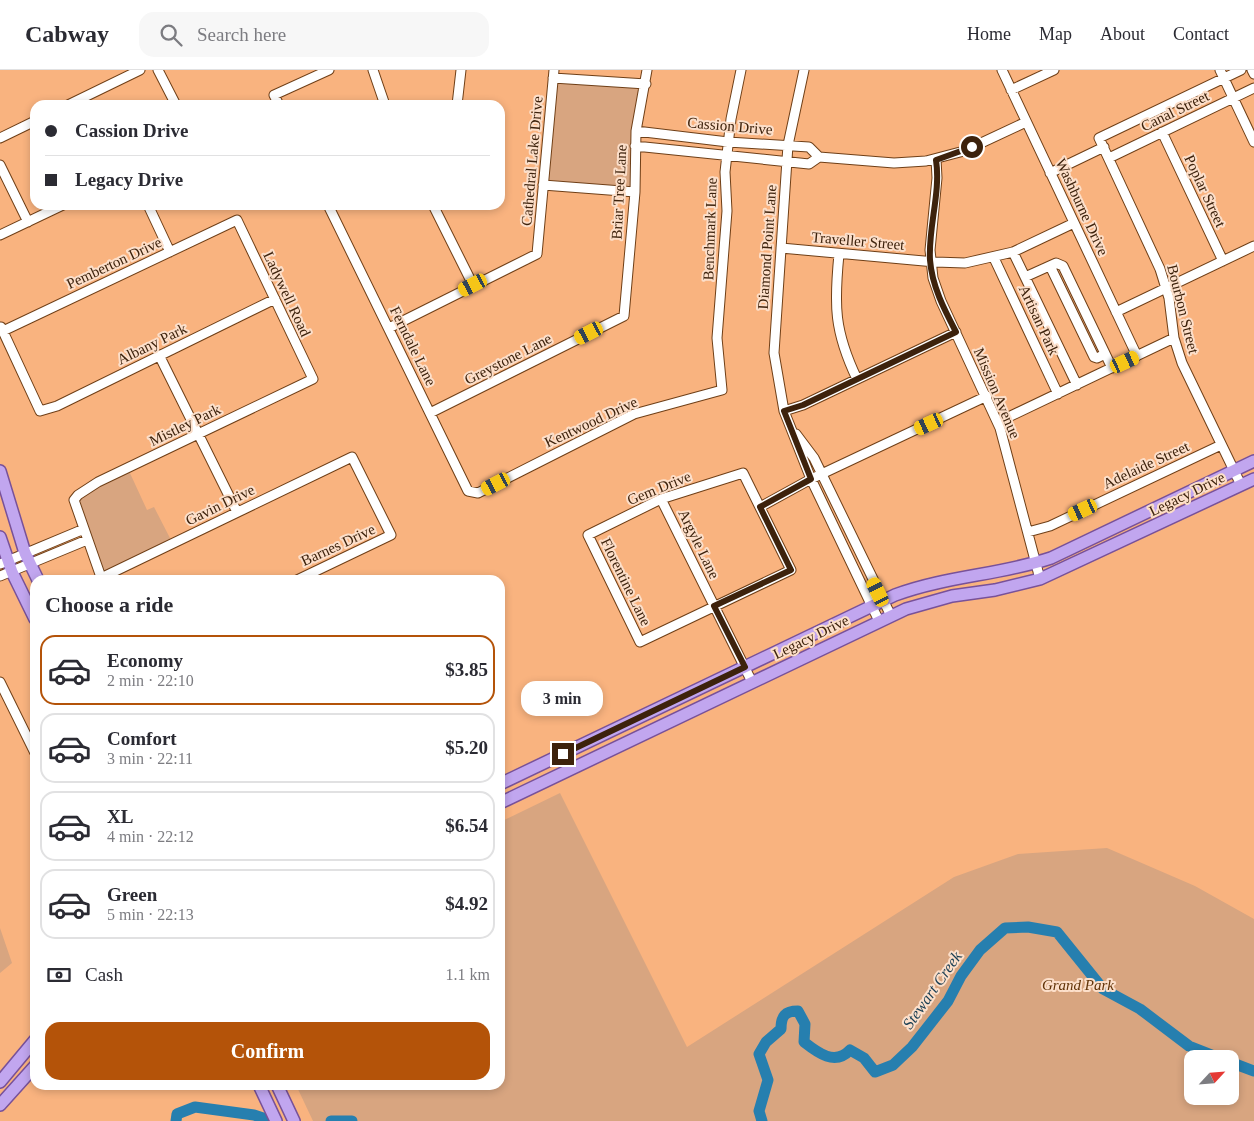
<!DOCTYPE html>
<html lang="en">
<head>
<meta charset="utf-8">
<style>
  body { margin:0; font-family:"Times New Roman",serif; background:#f7f7f7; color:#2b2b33; height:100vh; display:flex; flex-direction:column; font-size:19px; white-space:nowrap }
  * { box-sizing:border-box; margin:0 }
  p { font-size:16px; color:#7c7c81 }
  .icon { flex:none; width:28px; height:28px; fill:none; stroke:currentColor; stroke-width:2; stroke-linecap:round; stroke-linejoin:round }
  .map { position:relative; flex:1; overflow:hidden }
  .panel { position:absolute; left:30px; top:505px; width:475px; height:515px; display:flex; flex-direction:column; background:#fff; border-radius:15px; box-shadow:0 2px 8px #0003 }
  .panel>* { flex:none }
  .hud { position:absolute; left:30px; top:30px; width:475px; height:110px; border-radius:15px; box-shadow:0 2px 8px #0003; display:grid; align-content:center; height:110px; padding:0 15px; background:#fff }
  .needle { width:32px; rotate:64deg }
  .tools { position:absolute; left:1184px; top:980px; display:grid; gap:10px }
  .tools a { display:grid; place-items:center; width:55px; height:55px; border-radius:10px; background:#fff; box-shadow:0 2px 8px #0003; font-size:25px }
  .end { position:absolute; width:22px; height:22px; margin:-11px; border:6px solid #3d220c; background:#fff; box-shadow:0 0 0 2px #fff }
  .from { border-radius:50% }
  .bubble { position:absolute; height:35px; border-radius:15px; background:#fff; box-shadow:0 2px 8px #0003; font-size:16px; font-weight:700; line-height:35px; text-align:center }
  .car { position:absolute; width:15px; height:30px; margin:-15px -8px; border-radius:6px; box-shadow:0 0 4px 1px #0007; background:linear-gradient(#f5c518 24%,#345 0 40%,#f5c518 0 76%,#345 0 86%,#f5c518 0) }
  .hud b { display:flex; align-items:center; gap:18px; height:48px; font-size:19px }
  .hud b+b { border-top:1px solid #e1e1e2 }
  .hud i { width:12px; height:12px; background:#2b2b33 }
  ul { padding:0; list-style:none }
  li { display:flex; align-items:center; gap:15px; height:70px; margin:0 10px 8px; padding:0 5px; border:2px solid #e1e1e2; border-radius:15px }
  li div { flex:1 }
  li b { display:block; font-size:19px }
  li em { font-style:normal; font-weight:700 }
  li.active { border-color:#b45309 }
  li>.icon { width:45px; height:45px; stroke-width:1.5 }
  h2 { padding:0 15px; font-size:22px; line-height:60px }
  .pay { display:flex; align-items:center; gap:12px; height:55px; padding:0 15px; font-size:19px }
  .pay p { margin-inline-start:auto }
  .primary-button { display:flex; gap:10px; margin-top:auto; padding:10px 15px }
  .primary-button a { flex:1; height:58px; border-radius:15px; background:#b45309; color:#fff; font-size:20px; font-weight:700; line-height:58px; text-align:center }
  header { display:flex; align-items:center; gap:30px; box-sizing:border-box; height:70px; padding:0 25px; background:#fff; border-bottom:1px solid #e1e1e2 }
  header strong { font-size:24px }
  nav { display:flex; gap:28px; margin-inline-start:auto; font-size:18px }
  .search { width:350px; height:45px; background:#f7f7f7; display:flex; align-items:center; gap:12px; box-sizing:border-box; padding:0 18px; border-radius:15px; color:#7c7c81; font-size:19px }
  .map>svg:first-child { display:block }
  .green { fill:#d8a580; fill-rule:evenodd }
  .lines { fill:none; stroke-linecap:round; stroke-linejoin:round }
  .river { stroke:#267faf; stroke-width:11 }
  .minor-casing { stroke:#6f3f17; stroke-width:11 }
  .major-casing { stroke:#785199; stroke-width:14 }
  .minor { stroke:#fff; stroke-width:9 }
  .major { stroke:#c1a6ef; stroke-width:11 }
  .route { stroke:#3d220c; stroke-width:6 }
  .labels { text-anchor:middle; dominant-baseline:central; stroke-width:4; stroke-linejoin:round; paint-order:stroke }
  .street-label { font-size:15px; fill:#3d220c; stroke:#fcdfca }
  .park-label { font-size:15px; font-style:italic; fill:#613308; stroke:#fcdfca }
  .water-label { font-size:16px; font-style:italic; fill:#1a3e53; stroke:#fcdfca }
</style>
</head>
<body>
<header>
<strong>Cabway</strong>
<div class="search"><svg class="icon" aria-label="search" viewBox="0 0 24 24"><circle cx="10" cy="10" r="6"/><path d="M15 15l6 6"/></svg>Search here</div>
<nav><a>Home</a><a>Map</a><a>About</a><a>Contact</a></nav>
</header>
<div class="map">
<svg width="1254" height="1051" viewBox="0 0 1254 1051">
  <rect width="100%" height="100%" fill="#f9b37f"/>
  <!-- green -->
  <path class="green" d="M558,11L641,19L632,118L549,110Z
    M129,401L147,440L154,437L171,470L106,501L102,498L79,432L85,424Z
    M560,723L687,977L954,807L1018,784L1107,778L1195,816L1254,849V1051H313L296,1015H500V752ZM1192,989H1230V1026H1192Z
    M0,858L12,893L0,903Z"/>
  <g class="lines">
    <!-- river -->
    <path class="river" d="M1230,992L1254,1001
      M176,1051L177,1044L195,1037L254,1045L272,1051
      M331,1051H352
      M762,1051L759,1041L768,1010L759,984L766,972L781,959C781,946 785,941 798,941L805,954L804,972C818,983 835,996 850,980L864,988L875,1002L893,995L912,977L948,931L961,906L980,880L1005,858L1028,857L1057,862L1103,919L1140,939L1189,976L1222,989"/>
    <!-- minor casing -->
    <g class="minor-casing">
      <path id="minor" d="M158,0L176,35
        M373,0L385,35
        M804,0L788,75L774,283L784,341L790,356L811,409L879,551
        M1002,0L1137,286
        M1220,0L1254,72
        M1252,0L1254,4
        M553,8L646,14
        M1011,20L1054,0
        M68,35L140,0
        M279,35L274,25L329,0
        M457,35L461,0
        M636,61L728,72L809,77L819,87
        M1162,62L1223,191
        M0,68L35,51
        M635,76L809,94L819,87L894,93L926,91L964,81L1026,52
        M1109,88L1254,18
        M936,89L937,108L930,180L933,208L941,231L1000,358L1040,509
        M0,95L28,152
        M1050,103L1104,77
        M543,115L635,122
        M148,135L170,182
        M328,135L468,421L478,423L634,344L722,320L717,268L727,141L725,102L731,49L741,0
        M433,135L473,215
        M0,165L63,135
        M781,178L935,192L965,193L1013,182L1074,153
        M1013,182L1077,315
        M839,184C834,235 834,261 857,309
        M994,188L1058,324
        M1050,196L1094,287L1097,288L1105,284
        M1025,207L1056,193L1063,196L1112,298
        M1116,242L1254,176
        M1,257L40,341L57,336L275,229
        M389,258L537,184L554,0
        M3,261L237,150L313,309L98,412L78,425L74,430L102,510
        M159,285L237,442
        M784,341L803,335L956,262
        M430,343L624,246L635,122L636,61L647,0
        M998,352L1174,268
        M796,364L814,388L891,546
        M743,403L791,500L640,572L588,465L661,429Z
        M1241,415L1182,293L1174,268L1169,228L1160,199L1099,68L1241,0
        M661,429L752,612
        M760,437L811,409L987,326
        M1028,462L1050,456L1221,375
        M0,494L84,459
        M0,506L87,470
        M101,508L352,387L391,465L297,510
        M0,612L35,683"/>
    </g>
    <!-- major casing -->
    <g class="major-casing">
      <path id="major" d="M0,401L25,483L38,510
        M0,467L12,502L35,549
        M500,714L895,525C946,506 1000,505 1051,488L1254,391
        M500,733L906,539L952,526L995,520L1040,509L1254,409
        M0,1012L35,970
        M259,1015L276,1051
        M277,1015L294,1051
        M0,1035L35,996"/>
    </g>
    <!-- minor -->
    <use href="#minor" class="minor"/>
    <!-- major -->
    <use href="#major" class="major"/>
  </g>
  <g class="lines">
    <!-- route -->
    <path class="route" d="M563,684L745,597L714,536L791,500L760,437L811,409L784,341L803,335L956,262C944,239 932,216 930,190C928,157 941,123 936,90L972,77"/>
  </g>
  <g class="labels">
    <!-- street labels -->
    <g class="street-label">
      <text transform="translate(1175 41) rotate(-26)">Canal Street</text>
      <text transform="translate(730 56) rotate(5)">Cassion Drive</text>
      <text transform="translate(532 91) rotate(-85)">Cathedral Lake Drive</text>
      <text transform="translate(1205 121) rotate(65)">Poplar Street</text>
      <text transform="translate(619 122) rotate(-87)">Briar Tree Lane</text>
      <text transform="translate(1082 137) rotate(65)">Washburne Drive</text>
      <text transform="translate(710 159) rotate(-88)">Benchmark Lane</text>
      <text transform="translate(858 171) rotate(5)">Traveller Street</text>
      <text transform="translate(767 177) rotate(-86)">Diamond Point Lane</text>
      <text transform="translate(114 193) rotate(-25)">Pemberton Drive</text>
      <text transform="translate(287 224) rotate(65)">Ladywell Road</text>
      <text transform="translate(1183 239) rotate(76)">Bourbon Street</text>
      <text transform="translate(1039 250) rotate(65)">Artisan Park</text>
      <text transform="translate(152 274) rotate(-26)">Albany Park</text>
      <text transform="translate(413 276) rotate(64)">Ferndale Lane</text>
      <text transform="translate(508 289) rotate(-27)">Greystone Lane</text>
      <text transform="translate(997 323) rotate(67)">Mission Avenue</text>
      <text transform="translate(591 352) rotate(-25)">Kentwood Drive</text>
      <text transform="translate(185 355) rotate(-26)">Mistley Park</text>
      <text transform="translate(1146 395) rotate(-25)">Adelaide Street</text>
      <text transform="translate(659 418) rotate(-22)">Gem Drive</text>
      <text transform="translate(1187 424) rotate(-26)">Legacy Drive</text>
      <text transform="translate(220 435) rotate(-26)">Gavin Drive</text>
      <text transform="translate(699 474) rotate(64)">Argyle Lane</text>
      <text transform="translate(338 475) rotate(-25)">Barnes Drive</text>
      <text transform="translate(626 512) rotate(64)">Florentine Lane</text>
      <text transform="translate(811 567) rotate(-26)">Legacy Drive</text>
    </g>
    <!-- park labels -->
    <g class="park-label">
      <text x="1078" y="915">Grand Park</text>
    </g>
    <!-- water labels -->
    <g class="water-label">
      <text transform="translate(932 920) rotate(-55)">Stewart Creek</text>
    </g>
  </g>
</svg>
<div class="tools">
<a><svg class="needle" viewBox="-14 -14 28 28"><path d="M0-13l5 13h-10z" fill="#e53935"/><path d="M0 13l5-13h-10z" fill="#7c7c81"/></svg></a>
</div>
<i class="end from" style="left:972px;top:77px"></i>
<i class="end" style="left:563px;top:684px"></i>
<div class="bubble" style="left:521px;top:611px;width:82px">3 min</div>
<i class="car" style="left:473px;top:215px;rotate:243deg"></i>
<i class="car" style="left:589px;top:263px;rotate:243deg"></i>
<i class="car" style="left:1125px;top:292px;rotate:65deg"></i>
<i class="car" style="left:929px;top:354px;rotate:245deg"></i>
<i class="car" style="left:496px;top:414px;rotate:243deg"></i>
<i class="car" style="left:1083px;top:440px;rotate:245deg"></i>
<i class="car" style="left:878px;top:522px;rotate:334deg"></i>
<div class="hud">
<b><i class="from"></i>Cassion Drive</b>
<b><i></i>Legacy Drive</b>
</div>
<section class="panel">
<h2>Choose a ride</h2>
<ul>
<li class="active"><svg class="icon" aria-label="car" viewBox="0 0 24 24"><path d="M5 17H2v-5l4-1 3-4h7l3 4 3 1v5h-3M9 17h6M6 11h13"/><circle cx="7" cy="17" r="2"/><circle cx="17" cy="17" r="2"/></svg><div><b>Economy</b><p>2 min · 22:10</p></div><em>$3.85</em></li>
<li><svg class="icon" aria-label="car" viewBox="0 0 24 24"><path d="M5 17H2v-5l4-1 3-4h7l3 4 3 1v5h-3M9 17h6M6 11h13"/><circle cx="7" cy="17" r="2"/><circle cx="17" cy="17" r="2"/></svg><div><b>Comfort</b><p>3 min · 22:11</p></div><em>$5.20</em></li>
<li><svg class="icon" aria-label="car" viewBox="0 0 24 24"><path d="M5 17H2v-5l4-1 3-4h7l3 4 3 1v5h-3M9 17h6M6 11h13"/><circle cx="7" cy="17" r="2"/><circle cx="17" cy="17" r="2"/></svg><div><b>XL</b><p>4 min · 22:12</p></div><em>$6.54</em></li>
<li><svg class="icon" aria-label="car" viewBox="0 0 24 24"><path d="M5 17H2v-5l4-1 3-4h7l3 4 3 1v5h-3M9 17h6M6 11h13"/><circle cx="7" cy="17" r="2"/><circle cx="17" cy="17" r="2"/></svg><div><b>Green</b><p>5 min · 22:13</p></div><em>$4.92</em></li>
</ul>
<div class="pay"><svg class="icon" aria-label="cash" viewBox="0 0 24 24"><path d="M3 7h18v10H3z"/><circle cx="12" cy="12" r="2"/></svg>Cash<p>1.1 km</p></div>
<div class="primary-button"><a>Confirm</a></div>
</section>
</div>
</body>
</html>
